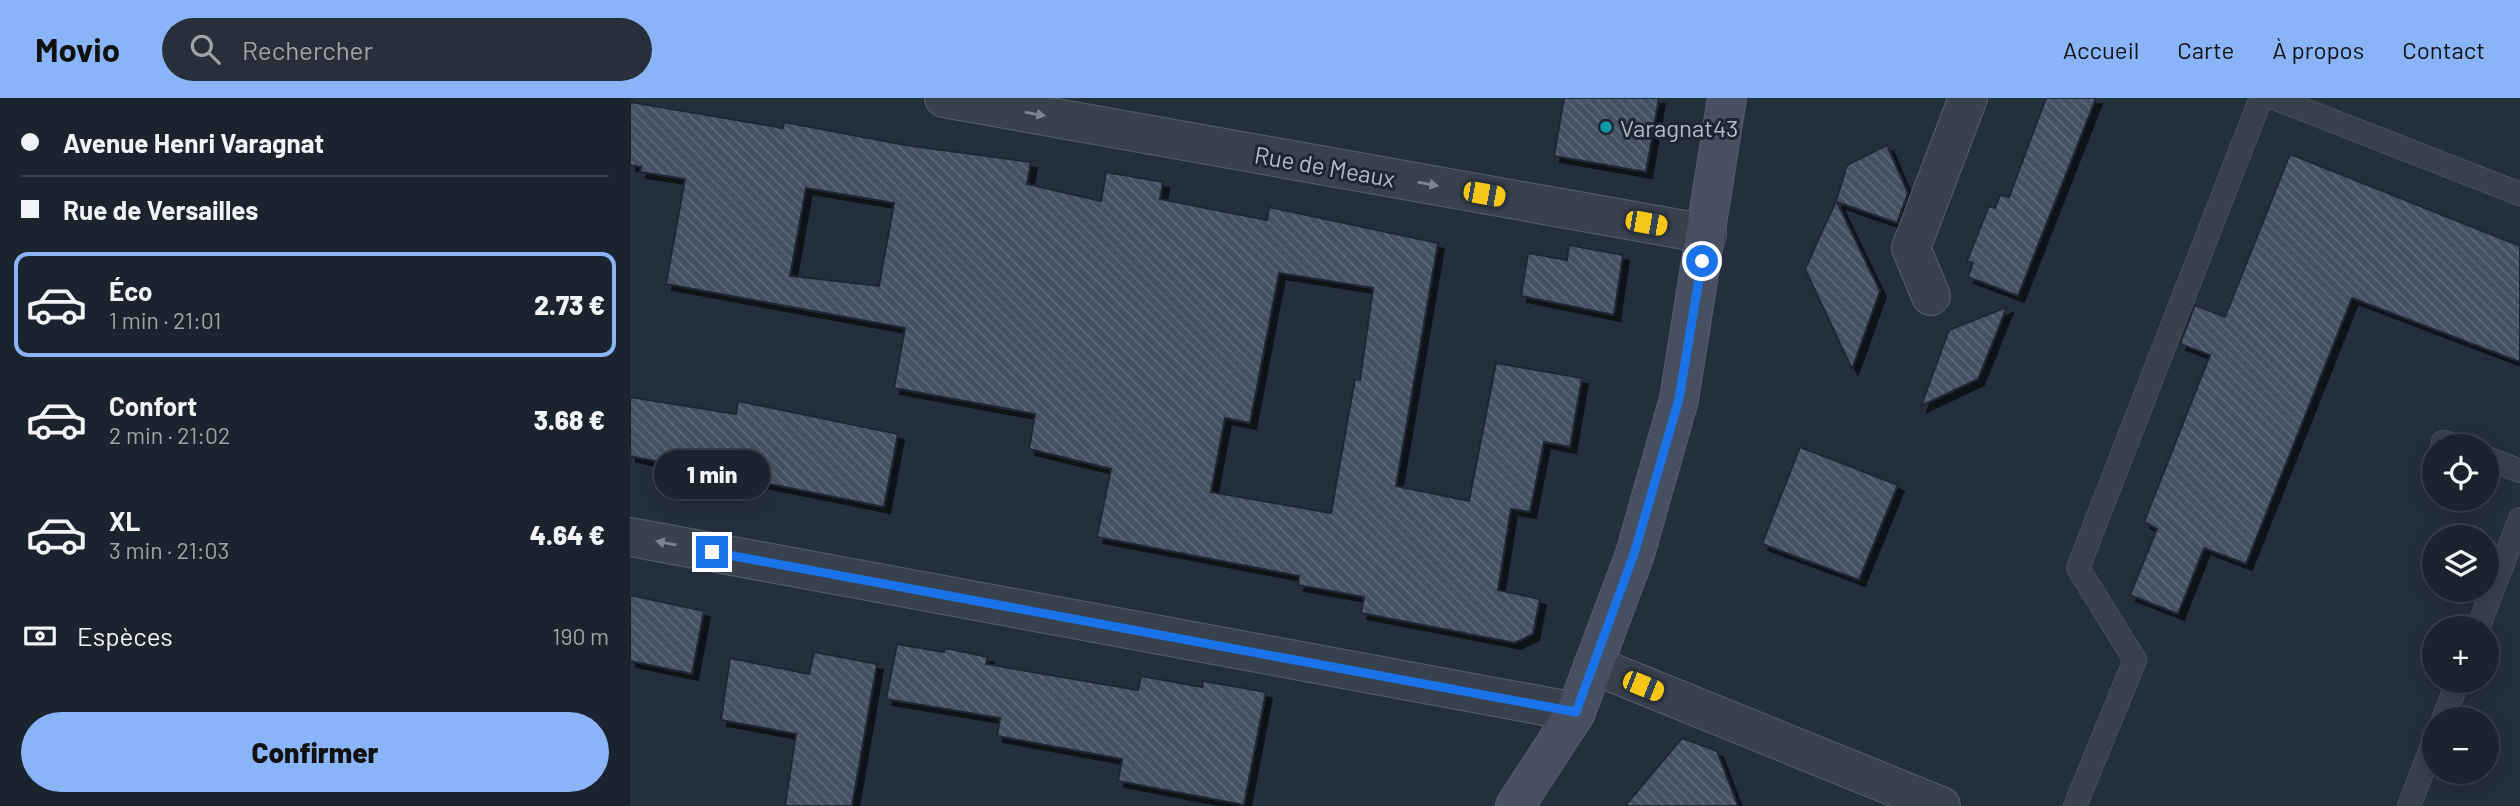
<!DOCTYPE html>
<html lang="fr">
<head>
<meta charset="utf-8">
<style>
  body { margin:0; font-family:Barlow,sans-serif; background:#282f3a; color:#f1f3f6; height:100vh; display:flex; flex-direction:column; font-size:26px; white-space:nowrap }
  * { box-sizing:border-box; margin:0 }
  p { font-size:23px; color:#a0a4aa }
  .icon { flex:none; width:38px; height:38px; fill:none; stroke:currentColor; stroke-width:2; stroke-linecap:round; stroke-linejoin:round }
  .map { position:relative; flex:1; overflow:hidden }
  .panel { display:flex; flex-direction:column; background:#1b232e; width:630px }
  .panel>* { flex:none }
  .top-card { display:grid; align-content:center; height:154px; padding:0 21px; background:#1b232e }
  .fabs { position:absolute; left:1792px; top:336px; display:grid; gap:14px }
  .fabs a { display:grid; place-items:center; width:77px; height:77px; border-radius:50%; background:#1b232e; box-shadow:0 4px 18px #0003,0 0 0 2px #39404a; font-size:35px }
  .end { position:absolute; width:32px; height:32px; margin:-16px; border:9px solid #1a73e8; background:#fff; box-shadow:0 0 0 4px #fff }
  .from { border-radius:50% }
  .bubble { position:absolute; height:49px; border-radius:24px; background:#1b232e; box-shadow:0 4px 18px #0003,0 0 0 2px #39404a; font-size:23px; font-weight:800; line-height:49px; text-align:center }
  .car { position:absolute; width:21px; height:42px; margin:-21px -10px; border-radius:9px; box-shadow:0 0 5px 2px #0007; background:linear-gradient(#f5c518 24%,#345 0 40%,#f5c518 0 76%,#345 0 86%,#f5c518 0) }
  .top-card b { display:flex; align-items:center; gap:24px; height:66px; font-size:26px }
  .top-card b+b { border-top:2px solid #39404a }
  .top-card i { width:18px; height:18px; background:#f1f3f6 }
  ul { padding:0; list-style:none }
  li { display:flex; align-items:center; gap:21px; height:105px; margin:0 14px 10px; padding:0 7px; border:4px solid transparent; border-radius:14px }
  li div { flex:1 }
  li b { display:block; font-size:26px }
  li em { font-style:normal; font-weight:800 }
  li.active { border-color:#8ab4f8 }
  li>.icon { width:63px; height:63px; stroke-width:1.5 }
  .pay { display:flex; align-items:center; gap:18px; height:77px; padding:0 21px; font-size:26px }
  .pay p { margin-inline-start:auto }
  .button { display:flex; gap:14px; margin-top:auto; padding:14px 21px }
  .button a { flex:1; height:80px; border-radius:42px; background:#8ab4f8; color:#111; font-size:28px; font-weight:800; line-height:80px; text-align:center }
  header { display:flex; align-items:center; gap:42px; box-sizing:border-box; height:98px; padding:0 35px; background:#8ab4f8; color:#111 }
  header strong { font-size:33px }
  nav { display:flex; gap:38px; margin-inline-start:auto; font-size:24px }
  .search { width:490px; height:63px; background:#282f3a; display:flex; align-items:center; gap:18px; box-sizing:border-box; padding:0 24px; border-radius:38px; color:#a0a4aa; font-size:26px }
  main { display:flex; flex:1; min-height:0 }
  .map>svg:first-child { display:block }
  .building { fill:url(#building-back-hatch); stroke:#1f2835; stroke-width:2; fill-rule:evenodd; filter:url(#shadow) }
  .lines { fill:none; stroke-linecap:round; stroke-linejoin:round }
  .lane-casing { stroke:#565f6c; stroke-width:24 }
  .street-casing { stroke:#565f6c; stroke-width:40 }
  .secondary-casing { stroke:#565f6c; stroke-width:40 }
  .lane { stroke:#38414e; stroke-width:23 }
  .street { stroke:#38414e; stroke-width:38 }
  .secondary { stroke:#465061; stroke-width:38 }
  .oneway { fill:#7c8592 }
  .route { stroke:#1a73e8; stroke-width:9 }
  .culture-dot { fill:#0f9aa8; stroke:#1d2633; stroke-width:2.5 }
  .labels { text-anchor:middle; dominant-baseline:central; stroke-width:6; stroke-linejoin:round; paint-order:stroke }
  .poi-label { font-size:24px; fill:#b4bcc9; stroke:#1d2633; text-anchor:start }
  .street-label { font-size:24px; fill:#b4bcc9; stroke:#1d2633 }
</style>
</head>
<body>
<header>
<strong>Movio</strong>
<div class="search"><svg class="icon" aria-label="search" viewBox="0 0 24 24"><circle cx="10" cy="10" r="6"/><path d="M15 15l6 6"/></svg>Rechercher</div>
<nav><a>Accueil</a><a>Carte</a><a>À propos</a><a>Contact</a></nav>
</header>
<main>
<section class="panel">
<div class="top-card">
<b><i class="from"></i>Avenue Henri Varagnat</b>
<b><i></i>Rue de Versailles</b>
</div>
<ul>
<li class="active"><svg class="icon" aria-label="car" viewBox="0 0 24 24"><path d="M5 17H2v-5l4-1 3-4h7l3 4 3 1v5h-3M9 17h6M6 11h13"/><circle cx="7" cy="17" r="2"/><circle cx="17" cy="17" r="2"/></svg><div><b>Éco</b><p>1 min · 21:01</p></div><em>2.73 €</em></li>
<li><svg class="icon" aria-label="car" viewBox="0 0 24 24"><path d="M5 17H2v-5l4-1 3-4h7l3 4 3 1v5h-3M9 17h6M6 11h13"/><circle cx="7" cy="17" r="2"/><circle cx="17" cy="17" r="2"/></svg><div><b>Confort</b><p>2 min · 21:02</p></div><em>3.68 €</em></li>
<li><svg class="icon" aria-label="car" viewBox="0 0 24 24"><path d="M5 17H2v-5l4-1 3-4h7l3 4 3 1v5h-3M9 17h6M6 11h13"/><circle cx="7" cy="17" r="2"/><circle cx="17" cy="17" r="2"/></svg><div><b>XL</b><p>3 min · 21:03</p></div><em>4.64 €</em></li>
</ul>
<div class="pay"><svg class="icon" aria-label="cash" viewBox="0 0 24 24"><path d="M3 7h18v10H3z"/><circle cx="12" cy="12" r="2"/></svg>Espèces<p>190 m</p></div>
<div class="button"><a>Confirmer</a></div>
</section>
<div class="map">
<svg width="1890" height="708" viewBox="0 0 1890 708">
  <defs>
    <pattern id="building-back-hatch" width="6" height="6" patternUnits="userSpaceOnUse" patternTransform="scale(1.75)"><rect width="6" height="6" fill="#455162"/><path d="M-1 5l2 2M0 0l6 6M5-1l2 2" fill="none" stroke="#5d6877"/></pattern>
    <filter id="shadow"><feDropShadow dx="6" dy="6" stdDeviation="0" flood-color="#0009"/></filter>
  </defs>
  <rect width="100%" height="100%" fill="#242f3e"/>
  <!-- building -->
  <path class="building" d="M934,0H1029L1016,74L924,58Z
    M1416,0H1466L1388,198L1338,179L1343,165L1337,163L1359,108L1365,110L1370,97L1379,99Z
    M0,4L153,30L154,24L275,47L401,64L397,86L471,103L476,74L533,84L530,101L637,122L639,109L808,145L766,388L839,403L866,265L952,280L940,349L914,344L900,414L881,411L868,492L910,501L903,536L885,545L731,515L734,499L668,487L669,478L467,439L481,371L399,351L405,316L264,290L275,230L36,186L55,81L10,74L11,69L0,67ZM176,90L264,105L249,188L160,178ZM649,175L743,190L730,282L725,281L701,415L581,394L595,320L620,325Z
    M1257,47L1278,95L1267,125L1207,104L1250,193L1222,271L1175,171L1206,103L1217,67Z
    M1660,56L1890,148V264L1722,200L1616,466L1574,450L1548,516L1500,497L1527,431L1514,424L1580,257L1550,246L1565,207L1595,219Z
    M939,147L993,157L984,217L891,198L898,155L937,162Z
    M1377,209L1348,281L1291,308L1319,232Z
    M0,299L106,316L108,303L268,336L254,409L0,358Z
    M1170,349L1268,387L1229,482L1132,446Z
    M0,497L74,513L62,576L0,563Z
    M267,546L314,554L315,550L358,559L356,566L508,592L511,578L572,589L573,583L636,594L614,707L488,683L492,661L367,638L370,620L256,601Z
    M184,554L247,566L222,708H155L166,636L91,622L100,560L179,576Z
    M1052,640L1087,653L1108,708H995Z"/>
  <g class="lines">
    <!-- lane casing -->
    <g class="lane-casing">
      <path id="lane" d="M1644,0L1890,96
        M1813,344L1825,348
        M1857,360L1890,373
        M1848,530L1890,421
        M1813,621L1828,583
        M1445,708L1505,562L1448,470L1631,0
        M1779,708L1804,643"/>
    </g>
    <!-- street casing -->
    <g class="street-casing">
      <path id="street" d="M314,0L1077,136
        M1301,198L1281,150L1338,0
        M0,439L946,614
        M963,567L1311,708"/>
    </g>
    <!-- secondary casing -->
    <g class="secondary-casing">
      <path id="secondary" d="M885,708L946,614L1005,456L1049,301L1097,0"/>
    </g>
    <!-- lane -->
    <use href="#lane" class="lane"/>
    <!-- street -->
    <use href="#street" class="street"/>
    <!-- secondary -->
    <use href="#secondary" class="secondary"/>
  </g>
  <!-- one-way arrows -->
  <defs><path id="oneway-solid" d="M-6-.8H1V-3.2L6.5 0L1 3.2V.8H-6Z" transform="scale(1.75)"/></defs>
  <g class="oneway">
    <use href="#oneway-solid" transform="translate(405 16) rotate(10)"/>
    <use href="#oneway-solid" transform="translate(798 86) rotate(10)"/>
    <use href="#oneway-solid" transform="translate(36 445) rotate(-169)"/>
  </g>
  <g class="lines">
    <!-- route -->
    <path class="route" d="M82,454L946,614L1004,456L1049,301L1072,163"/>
  </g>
  <!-- markers -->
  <circle class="culture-dot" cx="976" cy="29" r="7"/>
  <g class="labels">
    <!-- poi labels -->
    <g class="poi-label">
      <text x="990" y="29">Varagnat43</text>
    </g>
    <!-- street labels -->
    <g class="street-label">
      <text transform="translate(695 68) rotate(10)">Rue de Meaux</text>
    </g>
  </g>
</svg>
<div class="fabs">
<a><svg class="icon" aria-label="locate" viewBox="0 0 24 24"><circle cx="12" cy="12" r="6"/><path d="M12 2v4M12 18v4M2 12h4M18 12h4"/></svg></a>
<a><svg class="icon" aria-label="layers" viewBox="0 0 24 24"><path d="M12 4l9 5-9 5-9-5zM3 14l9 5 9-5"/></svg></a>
<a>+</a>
<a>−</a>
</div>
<i class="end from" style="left:1072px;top:163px"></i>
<i class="end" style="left:82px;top:454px"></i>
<div class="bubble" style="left:24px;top:352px;width:116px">1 min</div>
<i class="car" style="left:854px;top:96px;rotate:100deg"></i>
<i class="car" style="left:1016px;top:125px;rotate:100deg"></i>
<i class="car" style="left:1013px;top:588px;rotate:112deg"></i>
</div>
</main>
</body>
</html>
